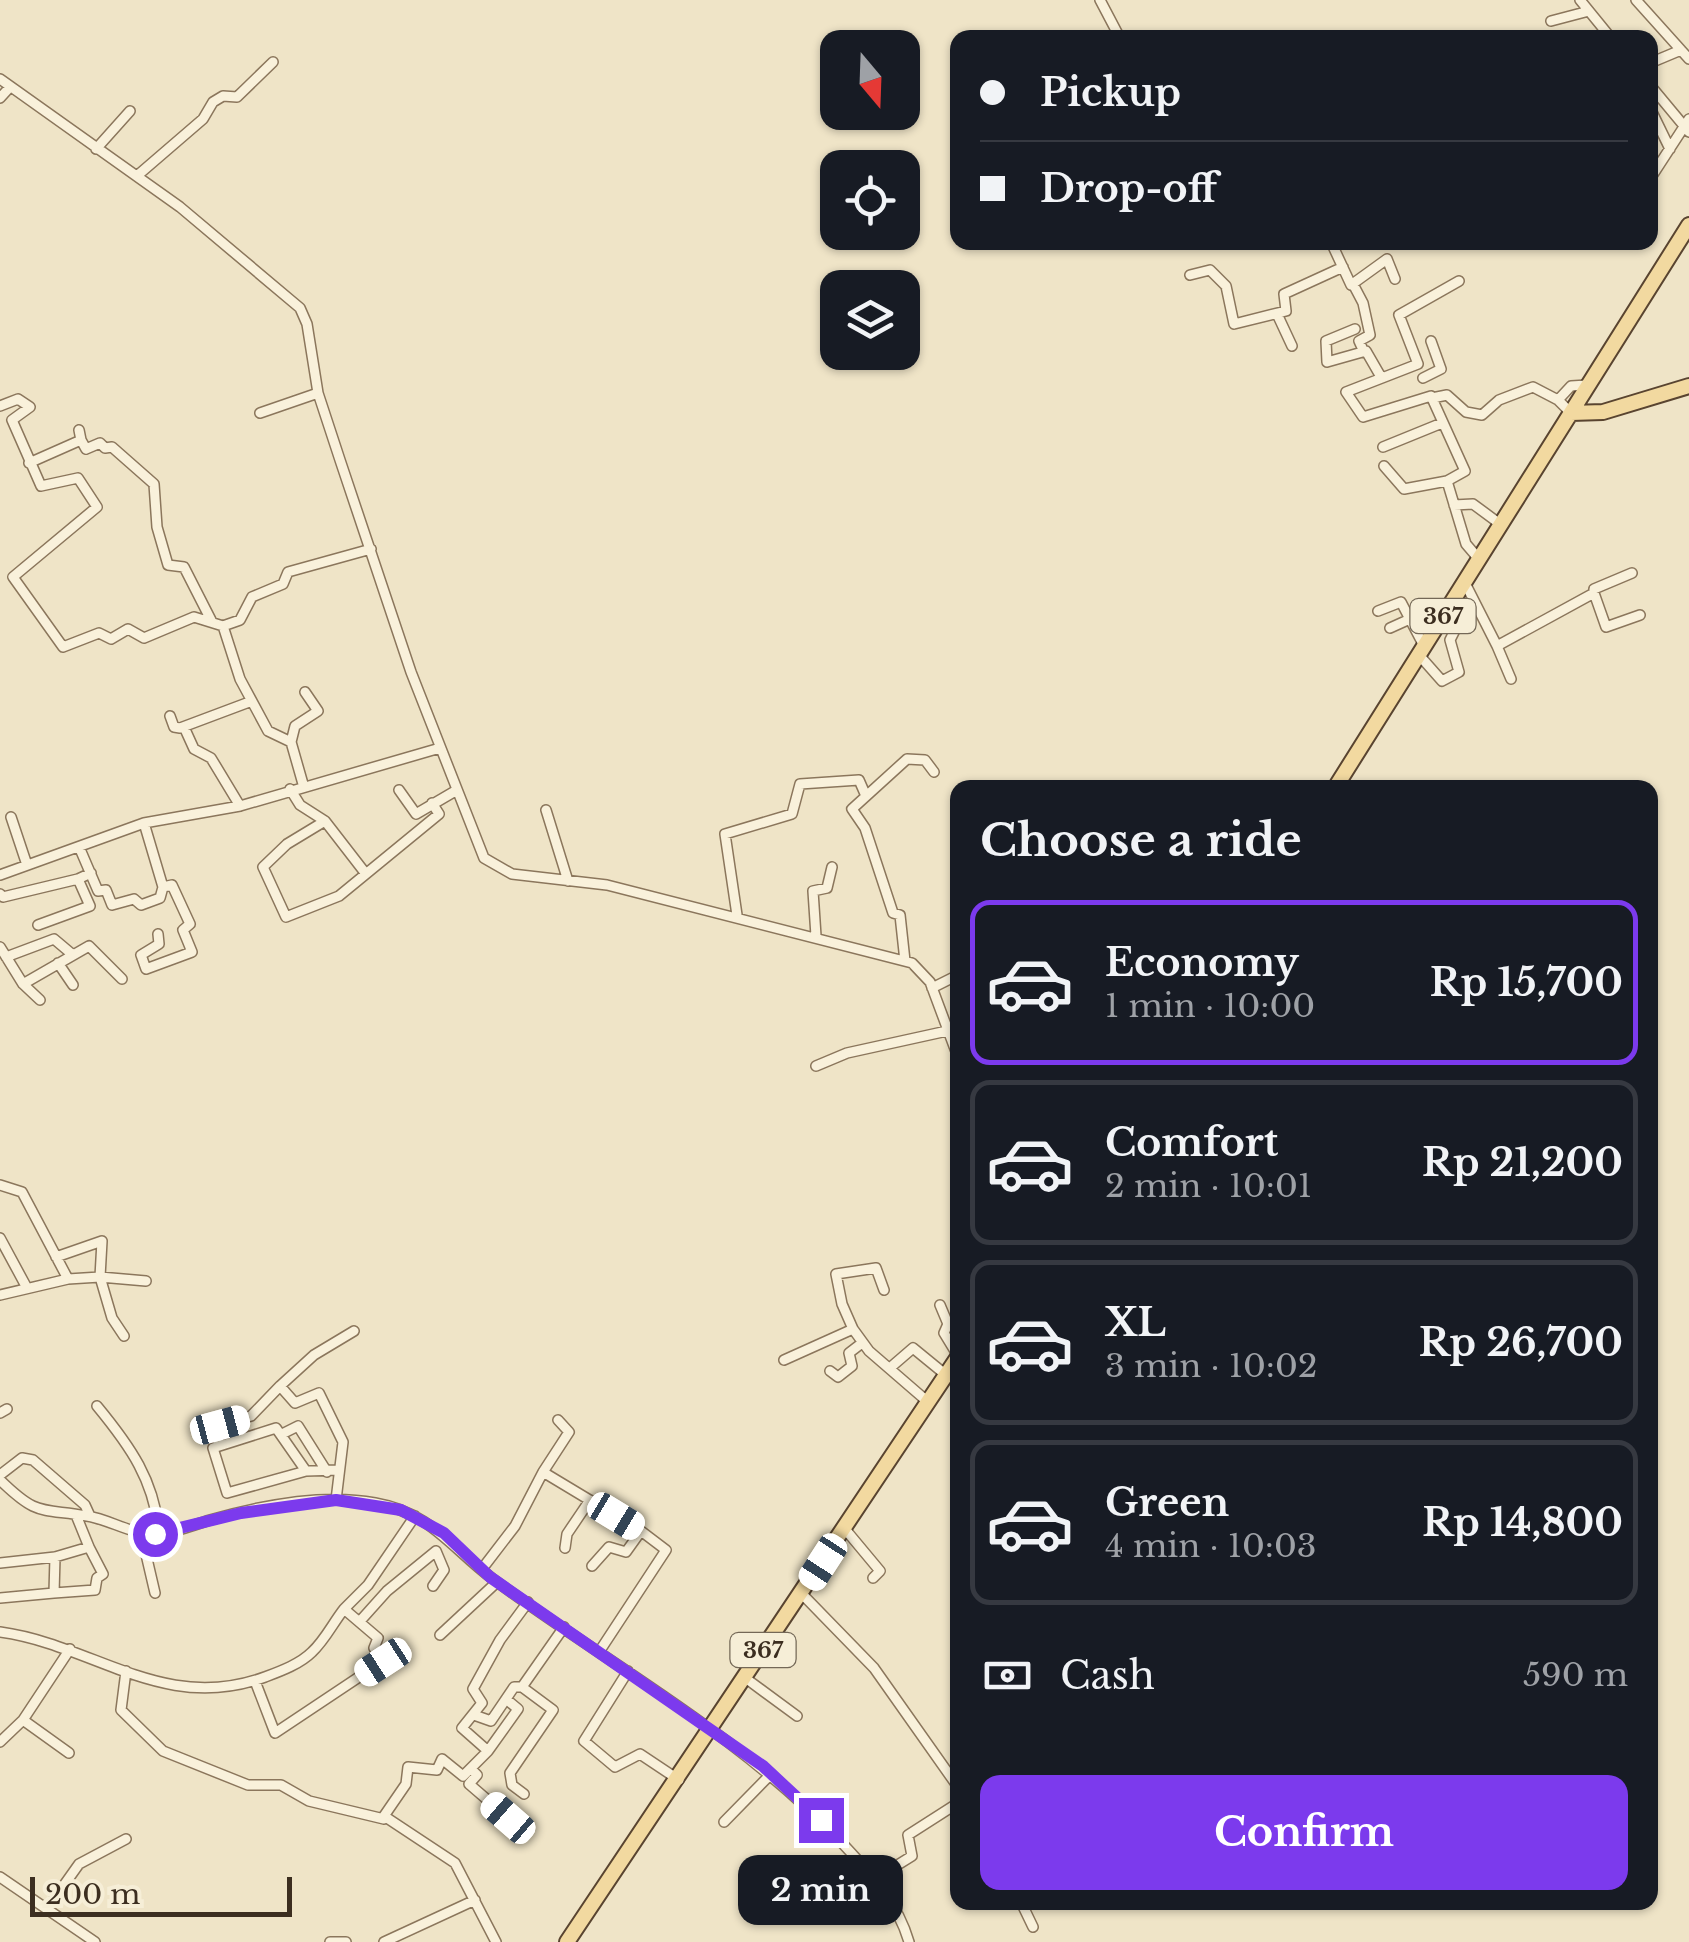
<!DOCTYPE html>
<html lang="en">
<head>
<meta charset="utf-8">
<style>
  body { margin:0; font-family:"Libre Baskerville",serif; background:#242831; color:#f1f3f6; height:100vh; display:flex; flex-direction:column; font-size:38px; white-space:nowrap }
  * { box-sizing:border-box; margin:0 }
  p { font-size:32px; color:#9ea1a6 }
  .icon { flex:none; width:55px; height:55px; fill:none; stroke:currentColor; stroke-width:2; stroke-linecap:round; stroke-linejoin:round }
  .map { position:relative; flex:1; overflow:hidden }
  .details { position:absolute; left:950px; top:780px; width:708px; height:1130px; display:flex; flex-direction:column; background:#171b24; border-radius:20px; box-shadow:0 2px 8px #0004 }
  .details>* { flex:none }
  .top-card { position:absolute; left:950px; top:30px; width:708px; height:220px; border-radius:20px; box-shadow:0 2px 8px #0004; display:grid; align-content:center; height:220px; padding:0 30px; background:#171b24 }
  .needle { width:65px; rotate:161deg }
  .controls { position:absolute; left:820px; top:30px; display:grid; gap:20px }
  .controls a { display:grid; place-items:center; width:100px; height:100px; border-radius:20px; background:#171b24; box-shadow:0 2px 8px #0004; font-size:50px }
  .scale { position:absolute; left:30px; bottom:25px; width:262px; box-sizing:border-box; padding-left:10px; border:5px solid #3c2e20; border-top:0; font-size:28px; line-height:35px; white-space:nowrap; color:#3c2e20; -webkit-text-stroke:8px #f6eed7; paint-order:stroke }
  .end { position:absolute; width:45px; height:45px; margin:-22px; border:12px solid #7c3aed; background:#fff; box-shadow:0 0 0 5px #fff }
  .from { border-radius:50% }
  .bubble { position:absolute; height:70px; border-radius:20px; background:#171b24; box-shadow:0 2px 8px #0004; font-size:32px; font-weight:700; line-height:70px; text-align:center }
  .car { position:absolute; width:30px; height:60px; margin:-30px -15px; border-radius:12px; box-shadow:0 0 8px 2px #0007; background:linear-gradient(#fff 24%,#345 0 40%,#fff 0 76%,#345 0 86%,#fff 0) }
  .top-card b { display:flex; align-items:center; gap:35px; height:95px; font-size:38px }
  .top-card b+b { border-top:2px solid #363941 }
  .top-card i { width:25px; height:25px; background:#f1f3f6 }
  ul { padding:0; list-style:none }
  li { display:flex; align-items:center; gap:30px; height:165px; margin:0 20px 15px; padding:0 10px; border:5px solid #363941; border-radius:20px }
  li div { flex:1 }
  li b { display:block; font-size:38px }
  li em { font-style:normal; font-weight:700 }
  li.selected { border-color:#7c3aed }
  li>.icon { width:90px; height:90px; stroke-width:1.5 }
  h2 { padding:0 30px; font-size:45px; line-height:120px }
  .pay { display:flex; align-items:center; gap:25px; height:110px; padding:0 30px; font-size:38px }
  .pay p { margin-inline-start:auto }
  .button { display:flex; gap:20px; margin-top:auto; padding:20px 30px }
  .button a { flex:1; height:115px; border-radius:20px; background:#7c3aed; color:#fff; font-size:40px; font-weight:700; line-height:115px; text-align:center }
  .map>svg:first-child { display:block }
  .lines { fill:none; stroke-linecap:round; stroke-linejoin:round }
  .minor-casing { stroke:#8b765c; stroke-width:12 }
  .primary-casing { stroke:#594430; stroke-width:18 }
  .minor { stroke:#f9f1db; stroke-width:9 }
  .primary { stroke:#f2d9a0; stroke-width:14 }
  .route { stroke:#7c3aed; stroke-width:12 }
  .labels { text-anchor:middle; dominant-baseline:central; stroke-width:10; stroke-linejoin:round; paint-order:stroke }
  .shield { fill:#f6eed7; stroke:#746857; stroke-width:2.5 }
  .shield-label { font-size:22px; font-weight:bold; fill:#3c2e20 }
</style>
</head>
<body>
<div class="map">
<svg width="1689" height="1942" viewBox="0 0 1689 1942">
  <rect width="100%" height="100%" fill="#efe4c7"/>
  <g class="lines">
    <!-- minor casing -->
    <g class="minor-casing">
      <path id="minor" d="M1100,0L1120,38
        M1580,0L1611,38
        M1636,0L1689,59
        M1551,21L1589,11
        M1650,63L1681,50
        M0,79L180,207L300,308L307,324L318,393L340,460L411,672L484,858L512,874L607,885L912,963L930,982L958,1057
        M1650,85L1689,132
        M0,98L10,87
        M1650,108L1670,149
        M96,149L130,111
        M138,175L203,119L213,102L223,96L237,97L273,62
        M1650,179L1689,119
        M1331,242L1351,285L1387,259L1395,279
        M1190,275L1210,270L1226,286L1234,324L1286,311L1284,294L1343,267
        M1353,284L1363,303L1370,335L1359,341L1364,352
        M1278,316L1292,346
        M1355,329L1326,341L1327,362L1366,351L1381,377
        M1423,378L1441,369L1431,341
        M1432,398L1447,395L1466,412L1482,415L1499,400L1533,387L1558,400L1571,413
        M1558,400L1571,386L1587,385
        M0,406L18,399L30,407L12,420L41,486L78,478L97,507L13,577L63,647L99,633L111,639L128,629L144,638L194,617L223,626
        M260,413L318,393
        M81,440L86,449L100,443L105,448L112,447L154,484L157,527L168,565L184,567L211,620
        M1383,447L1442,423
        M29,463L81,440L79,430
        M1384,466L1404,489L1447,481L1466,544L1478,558
        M1447,481L1465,471L1431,396L1363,417L1346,392L1418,364L1399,315L1459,281
        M1454,505L1473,504L1500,524
        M1464,581L1497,646L1594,593L1606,627L1640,615
        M1594,593V589L1632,573
        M1378,611L1401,602L1424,646
        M1390,628L1421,614L1435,630
        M1497,646L1511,679
        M1419,655L1442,681L1459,672L1450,640L1456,628L1446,611
        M170,716L174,727L180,728L252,701
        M184,727L194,749L211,758L240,806
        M291,742L295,726L318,711L305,692
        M303,784L291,742L268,731L240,679L223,626L240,620L252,597L283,584L288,572L371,549
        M290,789L300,805L325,821L287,844L263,867L286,917L339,896L439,814L432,803
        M399,790L416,814L457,790
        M546,810L568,881
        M11,817L27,865
        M325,821L366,874
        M144,823L163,887L172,885L190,924L183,930L192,952L146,969L141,955L159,944L158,934
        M80,849L98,891L106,890L112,905L134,899L141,905L160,898L163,887
        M0,875L144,823L240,806L440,748
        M0,894L3,897L78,879
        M737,915L725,834L792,814L800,784L859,780L866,796
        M38,925L90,906L78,879L91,873
        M816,936L813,891L827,888L832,867
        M0,947L23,984L40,1000
        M6,957L54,939L73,955
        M905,961L900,915L893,913L865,828L852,809L907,759L925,760L934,772
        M58,963L73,985
        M23,984L89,946L122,979
        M932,988L958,975
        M816,1066L847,1053L947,1031
        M0,1185L22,1192L68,1279L0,1295
        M0,1238L27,1288
        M56,1257L102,1241L100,1277L146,1281
        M68,1279L100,1277L112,1318L124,1336
        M940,1305L948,1324L944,1333L958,1356
        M853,1329L842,1304L836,1274L876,1268L884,1290
        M784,1360L853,1329L869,1351L928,1402
        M891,1367L913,1348L946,1375
        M830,1371L838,1377L852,1366L849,1353L862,1343
        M97,1406C130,1446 155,1481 159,1534
        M0,1413L7,1409
        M558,1420L569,1432L543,1472L641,1531
        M282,1434L298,1426L327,1472
        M218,1446L219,1426L251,1416L280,1386
        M306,1471L276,1428L213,1448L227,1493L306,1471L338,1470
        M0,1475L22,1458L33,1460L85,1505L90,1516
        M0,1480C38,1517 40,1508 87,1516C112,1520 133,1536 159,1534C177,1532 193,1525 210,1520C259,1506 324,1493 375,1503C432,1513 451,1548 493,1579C611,1666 741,1735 842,1843C871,1874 897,1901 909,1942
        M336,1500L343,1442L319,1393L295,1403L280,1386L314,1355L354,1331
        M845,1529L880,1571L873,1578
        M141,1533L155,1593
        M565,1548L567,1534L590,1500
        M0,1563L55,1557L89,1547L76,1515
        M592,1566L609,1547L626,1552L641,1531L666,1550L599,1652
        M482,1569L515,1526L543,1472
        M54,1593L95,1590L97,1578L103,1574L89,1547
        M802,1594L874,1668L958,1787
        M0,1598L54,1593L55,1557
        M361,1620L387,1591L436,1551L444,1570L433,1586
        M0,1632C95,1645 163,1714 265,1677C281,1671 300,1664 312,1652C325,1640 333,1623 344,1609
        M440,1635L497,1582
        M126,1671L121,1710L163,1751L248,1785H281L309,1801L384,1819
        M628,1671L584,1741L615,1767L640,1754L679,1780
        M744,1677L797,1716
        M255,1681L275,1733L383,1661L374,1648L378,1638L344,1609L368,1585L415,1516
        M522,1687L553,1710L510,1773L512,1785L524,1794
        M474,1715L491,1721L514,1687H522L564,1627
        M23,1720L69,1753
        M0,1742L23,1720L70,1649
        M488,1751L518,1709L506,1699
        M471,1769L477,1775L469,1784L520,1828
        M724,1822L771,1774
        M0,1877L95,1942
        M875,1879L912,1856L908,1835L958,1803
        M1021,1902L1033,1927
        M47,1909L79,1864L126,1839
        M330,1942H346
        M384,1942L475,1900
        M496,1942L455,1863L384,1816L406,1784L408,1767L437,1770L442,1759L463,1776L488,1751L462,1728L482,1703L473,1689L500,1640L528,1602"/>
    </g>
    <!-- primary casing -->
    <g class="primary-casing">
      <path id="primary" d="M1571,413L1603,412L1689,386
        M1335,788L1689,225
        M567,1942L958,1357"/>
    </g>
    <!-- minor -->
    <use href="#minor" class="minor"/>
    <!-- primary -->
    <use href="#primary" class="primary"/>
  </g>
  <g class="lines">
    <!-- route -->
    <path class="route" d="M155,1534L241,1513L336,1500L401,1510L444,1533L490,1577L763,1766L821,1820"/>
  </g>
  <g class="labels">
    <!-- shield labels -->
    <g class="shield">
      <rect x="1410.5" y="599" width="65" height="34" rx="8"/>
      <rect x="730.5" y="1633" width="65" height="34" rx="8"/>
    </g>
    <g class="shield-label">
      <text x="1443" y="616">367</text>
      <text x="763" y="1650">367</text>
    </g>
  </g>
</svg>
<div class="controls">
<a><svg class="needle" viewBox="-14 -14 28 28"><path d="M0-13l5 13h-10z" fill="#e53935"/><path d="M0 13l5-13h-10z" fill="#9ea1a6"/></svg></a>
<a><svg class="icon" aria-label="locate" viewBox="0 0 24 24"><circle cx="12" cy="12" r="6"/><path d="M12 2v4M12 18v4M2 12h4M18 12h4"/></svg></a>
<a><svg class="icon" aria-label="layers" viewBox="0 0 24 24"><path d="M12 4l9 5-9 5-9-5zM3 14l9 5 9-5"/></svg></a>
</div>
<div class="scale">200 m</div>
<i class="end from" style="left:155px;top:1534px"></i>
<i class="end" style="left:821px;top:1820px"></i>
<div class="bubble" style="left:738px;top:1855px;width:165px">2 min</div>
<i class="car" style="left:220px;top:1425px;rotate:75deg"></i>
<i class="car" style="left:616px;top:1516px;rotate:121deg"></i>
<i class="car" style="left:823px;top:1562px;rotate:213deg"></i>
<i class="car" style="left:383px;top:1662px;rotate:237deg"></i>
<i class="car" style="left:508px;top:1818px;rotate:311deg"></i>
<div class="top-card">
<b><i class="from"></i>Pickup</b>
<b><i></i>Drop-off</b>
</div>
<section class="details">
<h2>Choose a ride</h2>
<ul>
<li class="selected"><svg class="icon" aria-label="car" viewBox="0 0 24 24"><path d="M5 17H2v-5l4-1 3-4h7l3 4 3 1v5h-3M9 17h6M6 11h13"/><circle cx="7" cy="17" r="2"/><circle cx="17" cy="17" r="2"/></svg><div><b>Economy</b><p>1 min · 10:00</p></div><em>Rp 15,700</em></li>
<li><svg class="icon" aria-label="car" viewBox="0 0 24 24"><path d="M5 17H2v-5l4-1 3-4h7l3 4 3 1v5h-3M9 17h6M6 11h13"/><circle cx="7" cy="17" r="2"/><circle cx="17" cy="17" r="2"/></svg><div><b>Comfort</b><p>2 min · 10:01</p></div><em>Rp 21,200</em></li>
<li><svg class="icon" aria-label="car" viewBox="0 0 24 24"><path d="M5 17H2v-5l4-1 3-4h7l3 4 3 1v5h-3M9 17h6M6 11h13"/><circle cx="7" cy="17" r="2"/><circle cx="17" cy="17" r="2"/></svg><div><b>XL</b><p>3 min · 10:02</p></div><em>Rp 26,700</em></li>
<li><svg class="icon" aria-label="car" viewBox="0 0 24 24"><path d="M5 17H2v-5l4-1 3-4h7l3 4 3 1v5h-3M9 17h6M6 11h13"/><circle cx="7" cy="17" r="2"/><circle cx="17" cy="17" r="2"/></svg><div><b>Green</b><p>4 min · 10:03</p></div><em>Rp 14,800</em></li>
</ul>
<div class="pay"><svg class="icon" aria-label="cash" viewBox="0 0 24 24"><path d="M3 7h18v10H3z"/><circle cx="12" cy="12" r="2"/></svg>Cash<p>590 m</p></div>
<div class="button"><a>Confirm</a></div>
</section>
</div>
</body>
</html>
